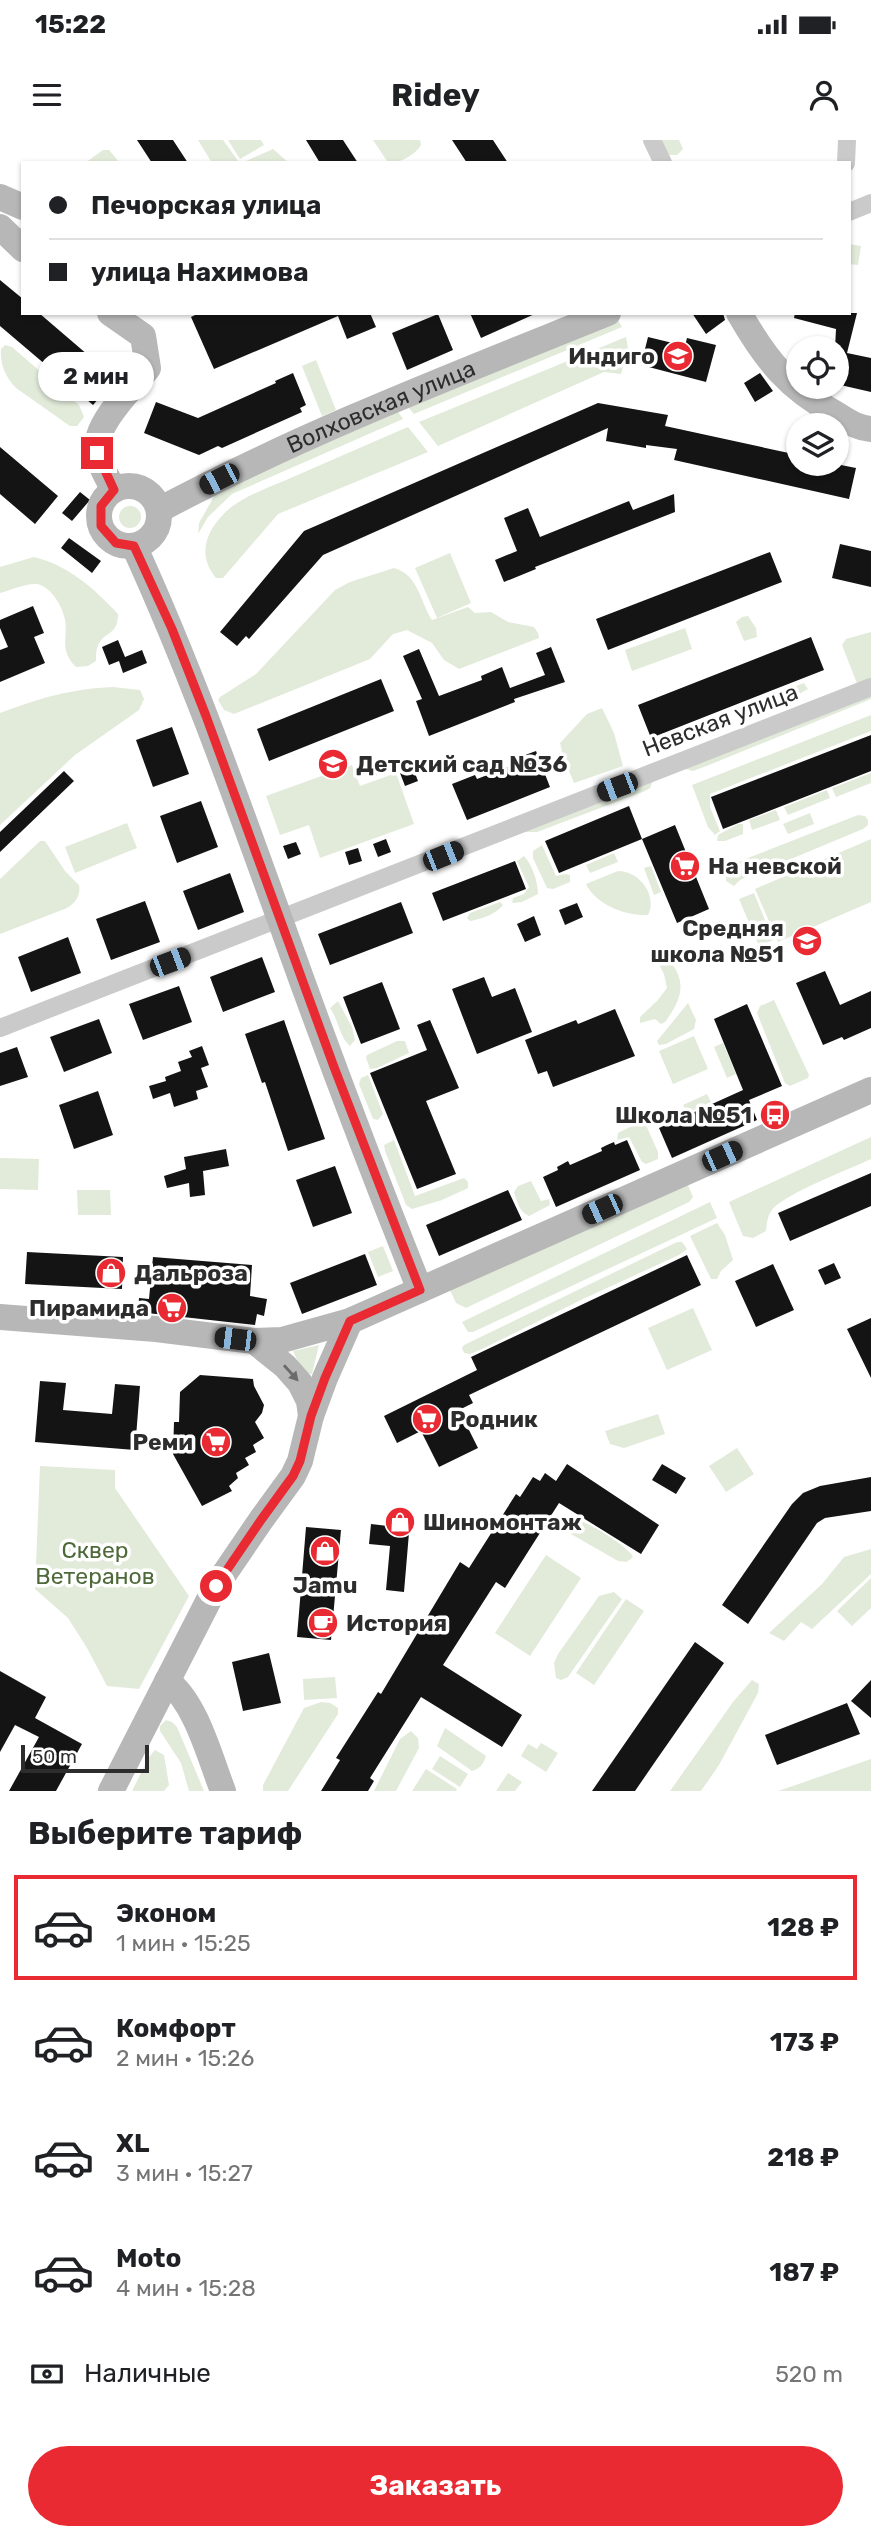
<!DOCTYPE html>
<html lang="ru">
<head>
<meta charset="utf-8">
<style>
  body { margin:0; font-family:Rubik,sans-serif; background:#f2f2f2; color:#202124; height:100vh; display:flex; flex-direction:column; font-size:26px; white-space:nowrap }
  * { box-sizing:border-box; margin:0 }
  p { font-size:23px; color:#757577 }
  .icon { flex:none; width:38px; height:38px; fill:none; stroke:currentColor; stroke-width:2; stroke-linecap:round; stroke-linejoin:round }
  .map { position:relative; height:1651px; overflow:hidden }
  .drawer { display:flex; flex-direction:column; background:#fff; flex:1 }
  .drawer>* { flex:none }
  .guide { position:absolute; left:21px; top:21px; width:830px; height:154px; border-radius:0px; box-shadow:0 2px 5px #0004; display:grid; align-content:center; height:154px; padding:0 28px; background:#fff }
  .fabs { position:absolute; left:786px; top:196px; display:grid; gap:14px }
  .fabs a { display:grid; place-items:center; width:63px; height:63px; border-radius:50%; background:#fff; box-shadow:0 2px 5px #0004; font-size:35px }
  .scale { position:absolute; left:21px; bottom:18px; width:128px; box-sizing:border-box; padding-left:7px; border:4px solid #2d2d2d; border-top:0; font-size:19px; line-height:24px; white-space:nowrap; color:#2d2d2d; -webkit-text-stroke:5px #fff; paint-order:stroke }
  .end { position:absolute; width:32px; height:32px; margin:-16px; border:9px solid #e92a32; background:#fff; box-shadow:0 0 0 4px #fff }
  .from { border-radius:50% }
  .bubble { position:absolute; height:49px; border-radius:24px; background:#fff; box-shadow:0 2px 5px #0004; font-size:23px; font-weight:700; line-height:49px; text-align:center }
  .car { position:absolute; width:21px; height:42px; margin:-21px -10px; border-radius:9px; box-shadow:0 0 5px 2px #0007; background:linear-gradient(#222 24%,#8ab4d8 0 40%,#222 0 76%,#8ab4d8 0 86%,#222 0) }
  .guide b { display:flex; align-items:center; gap:24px; height:66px; font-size:26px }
  .guide b+b { border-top:2px solid #e0e0e0 }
  .guide i { width:18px; height:18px; background:#202124 }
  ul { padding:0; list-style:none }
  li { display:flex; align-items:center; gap:21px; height:105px; margin:0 14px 10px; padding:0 14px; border:4px solid transparent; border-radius:0px }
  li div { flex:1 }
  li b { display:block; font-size:26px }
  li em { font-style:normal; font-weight:700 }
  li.active { border-color:#e92a32 }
  li>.icon { width:63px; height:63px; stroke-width:1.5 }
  h2 { padding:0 28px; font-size:32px; line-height:84px }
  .pay { display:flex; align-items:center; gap:18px; height:77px; padding:0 28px; font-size:26px }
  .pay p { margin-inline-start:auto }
  .primary-button { display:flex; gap:14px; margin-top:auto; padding:14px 28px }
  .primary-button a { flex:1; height:80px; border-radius:42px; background:#e92a32; color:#fff; font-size:28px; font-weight:700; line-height:80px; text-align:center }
  .status { display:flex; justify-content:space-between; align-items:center; height:49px; padding:0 35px; background:#fff; direction:ltr }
  .status svg { height:19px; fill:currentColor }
  header { display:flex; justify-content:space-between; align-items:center; height:91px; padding:0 28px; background:#fff; font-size:32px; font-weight:700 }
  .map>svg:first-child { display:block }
  .green { fill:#e2ebda }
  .building { fill:#141414 }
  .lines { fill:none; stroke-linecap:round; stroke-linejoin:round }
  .street { stroke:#cacaca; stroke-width:18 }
  .secondary { stroke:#b7b7b7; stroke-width:26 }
  .oneway { fill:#6b6b6b }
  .route { stroke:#e92a32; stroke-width:9 }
  .labels { text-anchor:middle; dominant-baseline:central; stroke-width:7; stroke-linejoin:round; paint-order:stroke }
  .poi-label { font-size:23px; font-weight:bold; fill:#2d2d2d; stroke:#fff; text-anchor:start }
  .street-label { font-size:23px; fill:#2d2d2d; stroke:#fff }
  .park-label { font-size:23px; fill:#4e693a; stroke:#fff }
</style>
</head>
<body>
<div class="status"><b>15:22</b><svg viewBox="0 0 49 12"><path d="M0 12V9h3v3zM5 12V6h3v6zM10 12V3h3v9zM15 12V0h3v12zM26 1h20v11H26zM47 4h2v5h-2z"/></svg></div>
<header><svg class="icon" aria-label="menu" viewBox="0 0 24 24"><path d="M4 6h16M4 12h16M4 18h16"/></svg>Ridey<svg class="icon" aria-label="person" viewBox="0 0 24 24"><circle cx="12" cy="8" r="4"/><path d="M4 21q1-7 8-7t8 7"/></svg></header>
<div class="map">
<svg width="871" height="1651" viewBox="0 0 871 1651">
  <rect width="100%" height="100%" fill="#fff"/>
  <!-- green -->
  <path class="green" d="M198,0H223L239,22H244L273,9L289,23H212Z
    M228,0H261L264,5L240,19Z
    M373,0H420L421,5C415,15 399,25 387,21Z
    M658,0H679L683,9L677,15H669Z
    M103,10H109L120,23H85Z
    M849,104L861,106L858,125L849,124Z
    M617,178L622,187L414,274L407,266Z
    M626,197L628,208L621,234L604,232L438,306L419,282Z
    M5,205L12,207L79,265L84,277L77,286H70L16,248C5,236 0,225 1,209Z
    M316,220L336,270L322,276L302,226Z
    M397,270L403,279L232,354L208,377L198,394L199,383L216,353Z
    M408,287L428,312L278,374L223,438H216C195,413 208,387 230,368C248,354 273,346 293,337C332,320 370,303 408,287Z
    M119 377a11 11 0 1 1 22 0a11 11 0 1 1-22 0Z
    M450,413L471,463L437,478L415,428Z
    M34,417C68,425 95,449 118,474C118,502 95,487 96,521L88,526L76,527C57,508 70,496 64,476C61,464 50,446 37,444C26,443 11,450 0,453V427Z
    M394,428C419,435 420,462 432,480L468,467L475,473L491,472L508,482L534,487L538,493L539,498L459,529L444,520L432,503L407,490L393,494L370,519L234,574L224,570L218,560L220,557L256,534L335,450L350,442Z
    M748,476L756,488L757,497L744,501L736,482L742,477Z
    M685,488L692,509L632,531L625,510Z
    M871,492V543L858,546L842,505L846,499Z
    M804,543L808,549L785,562L739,579L732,573V569Z
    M113,547L140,550L144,559L139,570L75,615L0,685V573C40,558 70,549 113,547Z
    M871,549V559L709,625L693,631L685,629Z
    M602,568L614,593L623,626L574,643L563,616L560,603L587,574Z
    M871,575V591L710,654V667L720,691L715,695L708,687L692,645Z
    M352,625L360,646L396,633L414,684L320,718L309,685L280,695L266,656Z
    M871,633V643L836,657L832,648Z
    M653,640L650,648L645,651L537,692H523Z
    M827,650L830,658L788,675L784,667Z
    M776,670L780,680L752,690L749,680Z
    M810,673L814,684L788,694L783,684Z
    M858,675L865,676L868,680V685L863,689L740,740L734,746L726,741V732L735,723Z
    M127,683L137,708L75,733L65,707Z
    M738,684H743V694L725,701H717L718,695Z
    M871,699V762L778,802L755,749Z
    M40,701H45L65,731L79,745C81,754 76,763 67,768L0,794V739Z
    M542,705L556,736L565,734L570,735V742L553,749L547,748L533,718V711Z
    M614,713L618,722L590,733L586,725Z
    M524,716C532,724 538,742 538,754L522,762L512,763L513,758L524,754L529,747L517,721Z
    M651,726L661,752L654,755L644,728Z
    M618,731C639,731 658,755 648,775C626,776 596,765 586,744Z
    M754,753L773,800L759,806L739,759Z
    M500,762L503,765C495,775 481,779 470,781L467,778L470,773Z
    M663,813C688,839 684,856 665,882L661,884L655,879L640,883V877L657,861L667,848L664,834L654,815Z
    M774,860L809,935L808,938L790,946L785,943L757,873L760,866Z
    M338,861L352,887L355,900L350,906C340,898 338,879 330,868Z
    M688,863L696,880L694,889L666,904L659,905L657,901Z
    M694,896L708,929L673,944L659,911Z
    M397,901H405L409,913L377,928L370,929L366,918L367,915Z
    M723,903L736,934L727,938L714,907Z
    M368,935L383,974L378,980L373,979L359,944L361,938Z
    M707,954L711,962L687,973L683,965Z
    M640,982L645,983L658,1012V1019L646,1024L642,1022L629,997L617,1000L618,993Z
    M871,997V1019C850,1029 784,1054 772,1070C767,1077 767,1083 766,1091L753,1098L743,1096L729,1062Z
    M394,1000L415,1056L464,1038L468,1042V1048L442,1060L412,1069L406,1065L385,1011L384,1005Z
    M0,1018L39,1019L38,1050L0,1049Z
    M531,1041L541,1061L549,1059L550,1065L529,1076C519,1072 517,1061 514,1052L518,1046Z
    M687,1043L693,1057L689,1062L466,1168L456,1163L449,1148Z
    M77,1050H110L111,1075H78Z
    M710,1062L717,1078L473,1192H468L462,1182Z
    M717,1083L725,1095L733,1120L721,1131L717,1139H711L690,1096Z
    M677,1102H682L687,1109L679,1115L583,1159L482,1209L470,1214L464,1213L462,1208L464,1205Z
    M383,1106L393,1131L378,1137L368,1112Z
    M693,1168L712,1210L667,1230L648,1188Z
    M319,1205L312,1234L303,1233L293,1211Z
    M658,1274L665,1294L624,1308L610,1304L605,1291Z
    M737,1308L754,1334L726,1352L709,1326Z
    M40,1326L115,1330V1348L189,1456L139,1549L107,1546L87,1508L68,1478L35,1449Z
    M567,1376C583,1379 622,1402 633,1416L631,1419L626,1422L618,1421L571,1394L563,1383Z
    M871,1409V1434L812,1489L801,1482L784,1501L769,1493L822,1444L844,1417Z
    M546,1415L581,1438L530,1516L495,1493Z
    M871,1438V1468L852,1486L837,1471Z
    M614,1452L622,1459L568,1537L561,1540L556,1538L554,1523L558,1514L599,1456Z
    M626,1459L644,1471L594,1545L576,1533Z
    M335,1537L337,1558L304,1560L303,1539Z
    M752,1540L759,1544L758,1553L719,1625L701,1651H670L733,1562Z
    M321,1562L330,1563L338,1568V1574L288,1651H263V1645L304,1568Z
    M166,1580L172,1582L177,1587L204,1651H189L181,1623L160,1591V1586Z
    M445,1588L486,1616C484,1623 480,1629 472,1631L437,1606Z
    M411,1591L418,1598L419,1608L396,1651H374L400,1599Z
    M541,1603L558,1613L546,1632L521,1616L528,1604L537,1609Z
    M155,1610L164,1615L169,1645L164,1651H132L149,1617Z
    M440,1616L468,1634L460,1647L432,1629Z
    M871,1619V1651H778L784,1649Z
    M426,1629L457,1649L456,1651H412Z
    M508,1633L522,1642L515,1651H496Z"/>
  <!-- building -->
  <path class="building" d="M137,0H173L188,23H152Z
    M306,0H343L358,23H320Z
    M452,0H493L508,23H467Z
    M0,140L23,159V173H39L116,239L93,265L0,186Z
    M199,173H370L376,187L347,199L338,176L214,229L191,177Z
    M470,173H537L481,198Z
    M692,173H723L725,180L706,194Z
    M795,173H857L847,213L871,218V252L836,244V208H835L836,189L794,178Z
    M438,174L453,210L407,230L392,193Z
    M648,197L685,206L687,198L716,205L706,242L641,225Z
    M293,233L306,265L300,268L302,272L222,308L218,306L199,315L144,293L156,262L198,278L276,243L275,241Z
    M760,233L773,251L755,262L744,243Z
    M598,263L668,275L665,286L798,315V324H836L856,328L849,359L674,320L677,309L646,305V308L606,301L608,288L323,415L249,499L246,496L237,506L220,492L304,391Z
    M0,307L58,356L35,384L0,354Z
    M80,352L90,360L72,381L62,373Z
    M674,354L675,372L535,427L536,429L504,442L495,420L517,411L504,378L528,368L540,397L629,361L633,370Z
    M69,398L101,421L92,433L61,408Z
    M840,404L871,411V447L832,438Z
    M770,412L782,442L608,510L596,479Z
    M33,466L44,493L34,497L45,523L0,542V510L8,507L0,488V480Z
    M811,497L824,530L651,598L638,565Z
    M118,500L125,517L142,510L147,523L123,533L119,521L109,525L102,507Z
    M551,507L565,542L514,559L515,562L429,596L416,561L422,559L403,516L419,509L439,556L482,540L481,536L502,527L510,548L545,535L536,513Z
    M381,539L394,571L269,621L257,589Z
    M172,587L189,634L153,647L136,600Z
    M871,595V631L723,689L711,657Z
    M536,611L550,647L467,680L452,644L475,635L477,639L516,624L514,619Z
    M377,620L382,633L369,638L364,625Z
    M413,628L418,641L405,646L400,633Z
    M64,631L74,641L0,712V692Z
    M201,661L218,707L177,723L160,676Z
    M629,666L642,699L559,733L545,701Z
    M675,685L709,769L677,783L642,699Z
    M386,699L391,712L378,717L373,704Z
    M296,702L301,714L288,719L283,706Z
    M358,708L362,721L349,725L345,712Z
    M515,721L526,749L443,781L432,753Z
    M230,733L244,772L198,790L183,751Z
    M145,761L160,802L111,820L96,779Z
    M401,762L413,793L330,825L318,794Z
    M577,763L583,777L565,785L559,770Z
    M534,776L541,795L525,802L517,784Z
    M68,797L81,833L31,852L18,817Z
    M262,817L275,852L223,872L210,837Z
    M825,831L840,865L871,851V888L844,900L842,897L823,905L796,843Z
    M484,837L492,857L515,848L532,892L477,914L452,849Z
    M382,842L400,889L361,904L343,857Z
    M179,846L192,882L143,900L129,864Z
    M747,864L782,946L749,960L757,980L672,1018L659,988L743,950L714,879Z
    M615,869L635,916L553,947L547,931L538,934L525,900L576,880L578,884Z
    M99,879L112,913L64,932L50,897Z
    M284,880L325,999L288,1011L265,942L262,943L245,894Z
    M430,880L459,948L426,961L456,1034L417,1049L370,933L427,910L417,885Z
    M202,906L209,925L201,928L208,947L196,951L198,959L174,967L170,953L153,959L149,946L166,941L165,937L181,931L178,922L192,917L189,911Z
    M17,907L28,937L0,946V913Z
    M98,951L113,995L74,1009L59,965Z
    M627,1000L640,1030L556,1067L543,1037L558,1030L557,1027L568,1021L570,1025L602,1011L601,1008L607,1005L614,1002L615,1005Z
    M226,1009L229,1026L203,1031L205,1055L190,1057L189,1043L167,1048L164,1036L186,1029L184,1017Z
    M335,1026L352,1073L313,1087L296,1040Z
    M871,1033V1066L790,1101L778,1073Z
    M508,1050L522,1080L439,1116L426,1085Z
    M27,1112L123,1117L122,1149L25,1144Z
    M365,1114L377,1145L302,1174L290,1143Z
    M687,1115L701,1145L469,1255L473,1263L459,1270L478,1308L439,1327L421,1291L397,1303L384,1276L477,1230L471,1217Z
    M153,1117L252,1125L250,1156L267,1159L264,1176L257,1174L255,1185L138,1172L139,1158L149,1159Z
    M834,1123L841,1138L825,1145L818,1130Z
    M773,1124L794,1170L756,1187L735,1141Z
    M871,1178V1238L847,1189Z
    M200,1235L253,1239L254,1246L264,1265L262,1273L255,1282L264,1298L253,1305L256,1312L245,1318L249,1325L236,1333L238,1338L229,1346L232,1351L202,1366L173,1314L174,1282H179L180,1252Z
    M40,1241L66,1243L63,1270L112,1274L115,1244L140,1246L135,1310L35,1302Z
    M567,1324L659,1385L641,1414L559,1363L505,1448L496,1442L443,1525L522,1575L502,1607L421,1557L370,1638L374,1641L368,1651H321L340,1620L336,1618L378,1552L381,1554L460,1422L469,1428L516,1354L520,1357L533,1337L540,1341L545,1333L556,1341Z
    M662,1324L686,1338L676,1354L652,1340Z
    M871,1337V1371L825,1378L817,1383L748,1484L722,1465L792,1364L803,1353L820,1346Z
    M388,1379L410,1381L404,1452L386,1450L390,1406L369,1404L371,1384L388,1386Z
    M306,1387L341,1390L331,1500L297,1497Z
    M695,1502L724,1523L657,1619L635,1651H592Z
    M269,1513L281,1563L243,1571L232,1522Z
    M0,1531L46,1557L35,1578L82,1604L56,1651H9L39,1597L15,1585L0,1612Z
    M871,1540V1578L851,1561Z
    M847,1563L860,1594L777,1625L765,1595Z"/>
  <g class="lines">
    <!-- street -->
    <path class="street" d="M652,0L663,23
      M846,23L847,0
      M849,72L871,63
      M0,888L871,547"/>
    <!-- secondary -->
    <g class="secondary">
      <path d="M0,57L23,67"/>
      <path d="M0,87L23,109"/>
      <path d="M110,173L143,196L148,228C132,249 90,287 98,315C101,328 108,339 114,350"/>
      <path d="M739,173C766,220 788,248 836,274C848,281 857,288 871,289"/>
      <circle cx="129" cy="376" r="30"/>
      <path id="s1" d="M159,370C303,293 457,234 608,173"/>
      <path d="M134,406C193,535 240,669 288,802C330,919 374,1035 420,1150"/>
      <path d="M0,1177L156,1189L254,1201L282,1200L350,1181L871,950"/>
      <path d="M311,1276L325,1238L350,1181"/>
      <path d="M167,1541C196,1562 210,1618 223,1651"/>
      <path d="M111,1651L216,1446L261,1380L293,1336L300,1321L311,1276L309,1261L300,1243L285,1226L254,1201"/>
    </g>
  </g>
  <!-- one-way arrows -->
  <defs><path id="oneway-solid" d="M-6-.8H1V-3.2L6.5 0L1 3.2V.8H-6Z" transform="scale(1.75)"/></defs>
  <use class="oneway" href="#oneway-solid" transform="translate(291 1233) rotate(48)"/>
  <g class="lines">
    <!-- route -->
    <path class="route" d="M97,313L114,350L101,366V386L116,403L134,406L172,489L206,576L334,927L420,1150L350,1181L325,1238L311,1276L300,1321L293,1336L261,1380L216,1446"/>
  </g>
  <!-- icons -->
  <defs>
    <g id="school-disc" transform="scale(1.575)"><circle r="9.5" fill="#e92a32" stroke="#fff"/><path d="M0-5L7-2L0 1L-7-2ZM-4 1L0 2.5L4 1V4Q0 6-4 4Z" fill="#fff"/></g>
    <g id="supermarket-disc" transform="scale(1.575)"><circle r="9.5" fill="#e92a32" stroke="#fff"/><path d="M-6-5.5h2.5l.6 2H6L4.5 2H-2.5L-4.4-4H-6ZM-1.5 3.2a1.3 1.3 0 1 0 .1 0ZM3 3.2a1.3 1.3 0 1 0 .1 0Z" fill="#fff"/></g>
    <g id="bus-disc" transform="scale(1.575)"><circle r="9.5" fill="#e92a32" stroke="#fff"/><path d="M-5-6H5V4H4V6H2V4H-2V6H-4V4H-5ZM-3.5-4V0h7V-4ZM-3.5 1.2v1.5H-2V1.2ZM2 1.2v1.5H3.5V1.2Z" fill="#fff"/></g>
    <g id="shop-disc" transform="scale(1.575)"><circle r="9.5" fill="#e92a32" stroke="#fff"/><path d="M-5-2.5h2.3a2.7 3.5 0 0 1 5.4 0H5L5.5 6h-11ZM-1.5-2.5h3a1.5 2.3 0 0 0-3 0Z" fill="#fff"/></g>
    <g id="cafe-disc" transform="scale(1.575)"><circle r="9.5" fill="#e92a32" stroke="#fff"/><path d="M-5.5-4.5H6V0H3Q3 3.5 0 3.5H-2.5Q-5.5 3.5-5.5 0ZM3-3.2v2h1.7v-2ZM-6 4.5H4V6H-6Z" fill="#fff"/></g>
  </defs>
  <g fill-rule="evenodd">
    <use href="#school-disc" x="678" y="216"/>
    <use href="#school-disc" x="333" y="624"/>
    <use href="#supermarket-disc" x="685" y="726"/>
    <use href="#school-disc" x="807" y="801"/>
    <use href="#bus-disc" x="775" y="975"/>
    <use href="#shop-disc" x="111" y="1133"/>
    <use href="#supermarket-disc" x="172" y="1168"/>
    <use href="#supermarket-disc" x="427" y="1279"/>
    <use href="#supermarket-disc" x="216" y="1302"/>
    <use href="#shop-disc" x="400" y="1382"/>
    <use href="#shop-disc" x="325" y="1411"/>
    <use href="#cafe-disc" x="323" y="1483"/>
  </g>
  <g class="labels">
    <!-- poi labels -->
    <g class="poi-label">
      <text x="655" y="216" text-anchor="end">Индиго</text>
      <text x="356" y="624">Детский сад №36</text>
      <text x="708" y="726">На невской</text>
      <text x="784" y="788" text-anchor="end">Средняя<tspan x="784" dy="26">школа №51</tspan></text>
      <text x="752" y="975" text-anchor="end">Школа №51</text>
      <text x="134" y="1133">Дальроза</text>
      <text x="149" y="1168" text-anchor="end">Пирамида</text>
      <text x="450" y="1279">Родник</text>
      <text x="193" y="1302" text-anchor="end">Реми</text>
      <text x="423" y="1382">Шиномонтаж</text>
      <text x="325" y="1445" text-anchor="middle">Jamu</text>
      <text x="346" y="1483">История</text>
    </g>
    <!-- street labels -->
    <g class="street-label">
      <text stroke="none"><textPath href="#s1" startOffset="245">Волховская улица</textPath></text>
      <text transform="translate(720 580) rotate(-21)">Невская улица</text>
    </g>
    <!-- park labels -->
    <g class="park-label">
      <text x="95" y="1410">Сквер<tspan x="95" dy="26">Ветеранов</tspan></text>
    </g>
  </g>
</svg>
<div class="fabs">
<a><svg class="icon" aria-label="locate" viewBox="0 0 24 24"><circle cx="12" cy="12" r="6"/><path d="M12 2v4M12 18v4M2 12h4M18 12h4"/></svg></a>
<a><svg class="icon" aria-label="layers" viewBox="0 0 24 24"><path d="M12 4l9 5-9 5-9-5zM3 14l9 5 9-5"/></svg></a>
</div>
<div class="scale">50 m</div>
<i class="end from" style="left:216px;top:1446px"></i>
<i class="end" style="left:97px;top:313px"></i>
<div class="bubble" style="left:38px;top:212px;width:116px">2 мин</div>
<i class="car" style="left:219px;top:339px;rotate:243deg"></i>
<i class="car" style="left:617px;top:647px;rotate:249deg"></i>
<i class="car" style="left:443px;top:716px;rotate:68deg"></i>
<i class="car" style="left:170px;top:822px;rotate:69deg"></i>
<i class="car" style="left:722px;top:1016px;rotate:66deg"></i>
<i class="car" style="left:602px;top:1069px;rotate:246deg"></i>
<i class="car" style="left:235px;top:1199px;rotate:277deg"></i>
<div class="guide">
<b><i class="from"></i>Печорская улица</b>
<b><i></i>улица Нахимова</b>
</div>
</div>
<section class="drawer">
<h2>Выберите тариф</h2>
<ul>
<li class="active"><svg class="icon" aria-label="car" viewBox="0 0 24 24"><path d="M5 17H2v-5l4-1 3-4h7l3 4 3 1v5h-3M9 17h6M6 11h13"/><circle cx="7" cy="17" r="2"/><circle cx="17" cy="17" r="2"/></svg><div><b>Эконом</b><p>1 мин · 15:25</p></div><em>128 ₽</em></li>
<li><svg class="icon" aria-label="car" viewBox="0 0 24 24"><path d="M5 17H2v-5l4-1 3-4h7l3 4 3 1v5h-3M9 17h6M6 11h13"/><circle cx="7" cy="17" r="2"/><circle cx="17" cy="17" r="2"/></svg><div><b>Комфорт</b><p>2 мин · 15:26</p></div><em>173 ₽</em></li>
<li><svg class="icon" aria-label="car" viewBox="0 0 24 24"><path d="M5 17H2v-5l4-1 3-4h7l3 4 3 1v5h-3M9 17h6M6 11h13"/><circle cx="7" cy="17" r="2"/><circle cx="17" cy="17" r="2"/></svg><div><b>XL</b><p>3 мин · 15:27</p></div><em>218 ₽</em></li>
<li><svg class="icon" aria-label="car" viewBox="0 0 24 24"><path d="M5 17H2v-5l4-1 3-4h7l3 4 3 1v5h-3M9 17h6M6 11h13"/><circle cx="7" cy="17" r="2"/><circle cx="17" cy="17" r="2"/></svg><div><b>Moto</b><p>4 мин · 15:28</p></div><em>187 ₽</em></li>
</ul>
<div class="pay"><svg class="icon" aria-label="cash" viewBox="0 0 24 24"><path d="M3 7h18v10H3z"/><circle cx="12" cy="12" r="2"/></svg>Наличные<p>520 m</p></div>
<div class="primary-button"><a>Заказать</a></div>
</section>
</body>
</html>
